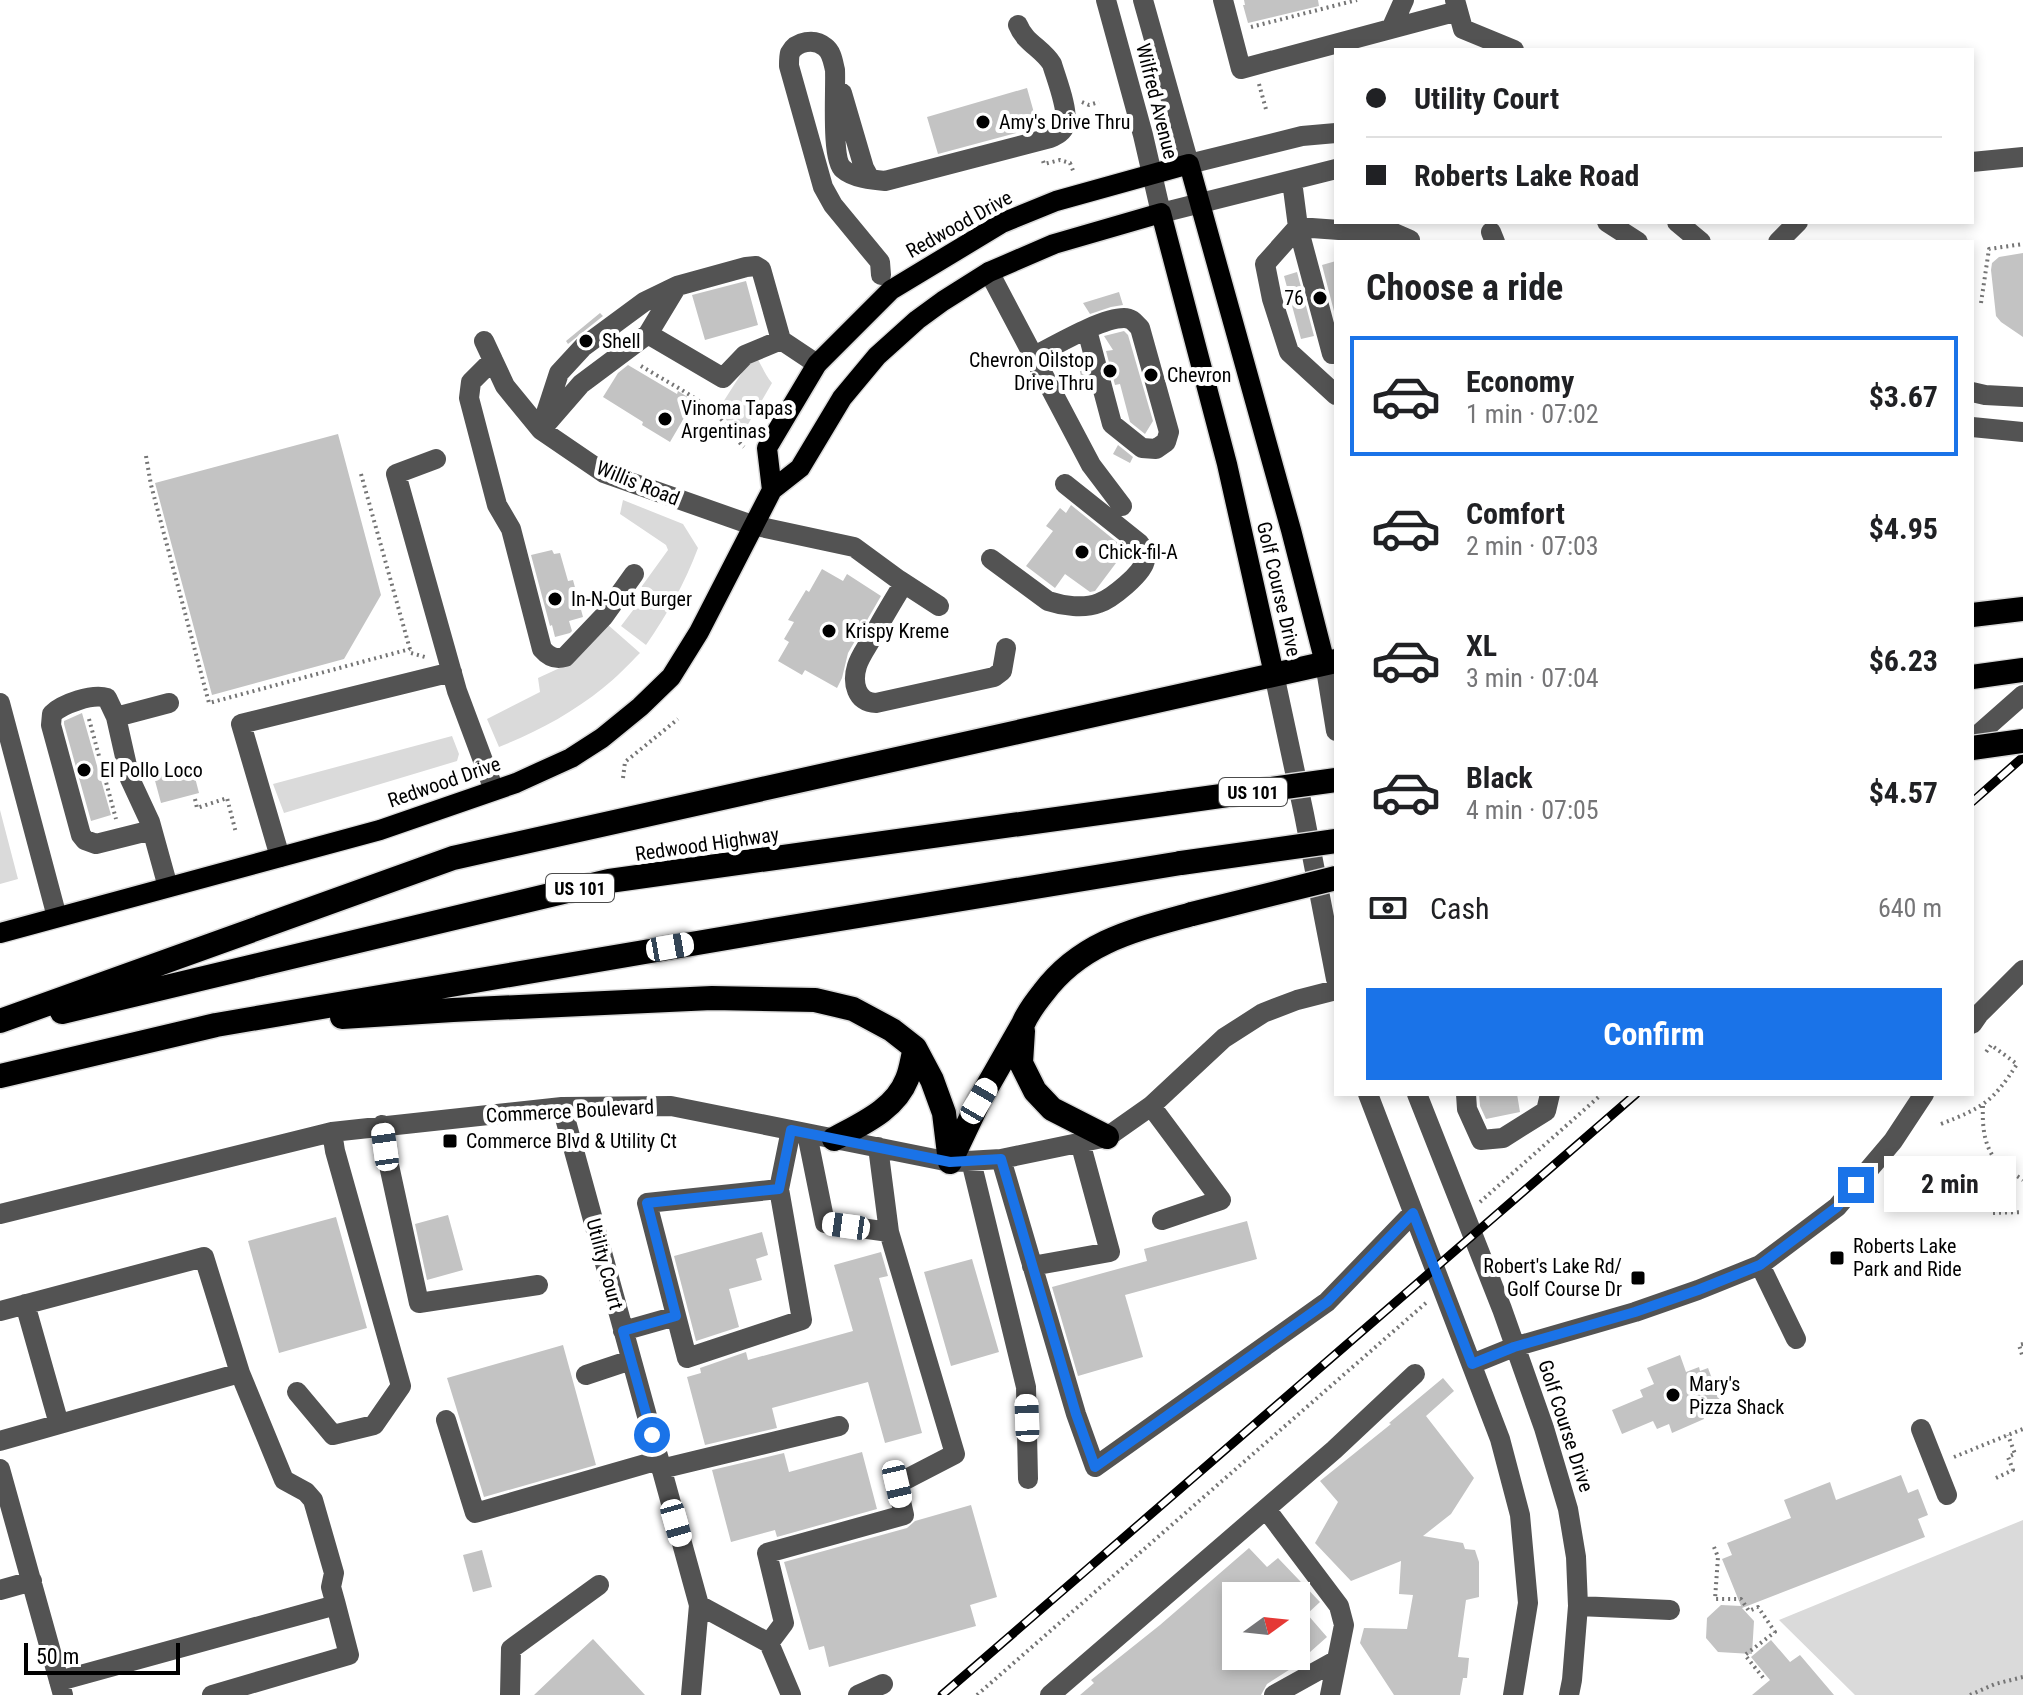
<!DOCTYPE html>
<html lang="en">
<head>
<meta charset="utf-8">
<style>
  body { margin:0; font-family:"Roboto Condensed",sans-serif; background:#f2f2f2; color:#202124; height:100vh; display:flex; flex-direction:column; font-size:30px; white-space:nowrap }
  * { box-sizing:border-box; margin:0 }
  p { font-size:26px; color:#757577 }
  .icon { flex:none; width:44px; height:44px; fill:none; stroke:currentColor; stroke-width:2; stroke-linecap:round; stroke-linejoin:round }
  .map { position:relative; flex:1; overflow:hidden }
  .panel { position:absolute; left:1334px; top:240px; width:640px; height:856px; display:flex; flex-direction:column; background:#fff; border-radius:0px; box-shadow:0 4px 12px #0003 }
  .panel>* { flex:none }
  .hud { position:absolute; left:1334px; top:48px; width:640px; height:176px; border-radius:0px; box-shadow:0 4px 12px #0003; display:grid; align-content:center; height:176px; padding:0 32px; background:#fff }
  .needle { width:52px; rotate:75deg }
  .buttons { position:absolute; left:1222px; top:1582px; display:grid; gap:16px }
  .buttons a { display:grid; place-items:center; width:88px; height:88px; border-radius:0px; background:#fff; box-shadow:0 4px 12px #0003; font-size:40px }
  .scale { position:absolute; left:24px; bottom:20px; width:156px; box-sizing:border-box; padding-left:8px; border:4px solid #000; border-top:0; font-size:22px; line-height:28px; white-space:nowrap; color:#000; -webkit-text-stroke:6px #fff; paint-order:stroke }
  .end { position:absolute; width:36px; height:36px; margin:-18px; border:10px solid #1a73e8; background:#fff; box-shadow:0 0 0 4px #fff }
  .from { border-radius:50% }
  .bubble { position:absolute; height:56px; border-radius:0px; background:#fff; box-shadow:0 4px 12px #0003; font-size:26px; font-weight:700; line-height:56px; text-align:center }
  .car { position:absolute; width:24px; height:48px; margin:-24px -12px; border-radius:10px; box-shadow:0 0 6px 2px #0007; background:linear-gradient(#fff 24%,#345 0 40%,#fff 0 76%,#345 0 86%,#fff 0) }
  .hud b { display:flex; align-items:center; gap:28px; height:76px; font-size:30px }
  .hud b+b { border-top:2px solid #e0e0e0 }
  .hud i { width:20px; height:20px; background:#202124 }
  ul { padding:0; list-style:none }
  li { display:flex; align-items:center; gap:24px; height:120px; margin:0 16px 12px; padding:0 16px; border:4px solid transparent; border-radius:0px }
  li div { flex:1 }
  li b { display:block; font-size:30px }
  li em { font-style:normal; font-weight:700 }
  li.on { border-color:#1a73e8 }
  li>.icon { width:72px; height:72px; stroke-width:1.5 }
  h2 { padding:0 32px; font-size:36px; line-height:96px }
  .pay { display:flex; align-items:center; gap:20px; height:88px; padding:0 32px; font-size:30px }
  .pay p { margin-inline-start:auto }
  .action { display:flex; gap:16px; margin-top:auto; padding:16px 32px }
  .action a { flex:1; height:92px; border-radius:0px; background:#1a73e8; color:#fff; font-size:32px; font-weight:700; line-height:92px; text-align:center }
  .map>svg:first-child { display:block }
  .green { fill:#dadada }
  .building { fill:#c3c3c3; fill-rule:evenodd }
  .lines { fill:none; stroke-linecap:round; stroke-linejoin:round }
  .major-casing { stroke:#dbdbdb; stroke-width:23 }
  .highway-casing { stroke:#dbdbdb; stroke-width:27 }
  .path { stroke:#757575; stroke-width:4; stroke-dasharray:2 4; stroke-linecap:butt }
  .minor { stroke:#535353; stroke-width:20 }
  .major { stroke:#000; stroke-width:20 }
  .highway { stroke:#000; stroke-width:24 }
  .rail-casing { stroke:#000; stroke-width:9 }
  .rail { stroke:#fff; stroke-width:6; stroke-dasharray:18; stroke-linecap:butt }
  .highway-bridge-casing { stroke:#dbdbdb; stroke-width:27; stroke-linecap:butt }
  .highway-bridge { stroke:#000; stroke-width:24 }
  .route { stroke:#1a73e8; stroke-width:10 }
  .poi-dot { fill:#000; stroke:#fff; stroke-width:3 }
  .labels { text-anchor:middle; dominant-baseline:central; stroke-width:8; stroke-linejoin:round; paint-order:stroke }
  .shield { fill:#fff; stroke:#4c4c4c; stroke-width:2 }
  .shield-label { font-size:18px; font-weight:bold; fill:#000 }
  .street-label { font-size:20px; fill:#000; stroke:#fff }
  .poi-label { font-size:20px; fill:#000; stroke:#fff; text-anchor:start }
</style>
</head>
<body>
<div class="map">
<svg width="2023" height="1695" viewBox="0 0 2023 1695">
  <rect width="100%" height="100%" fill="#fff"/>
  <!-- green -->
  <path class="green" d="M756,357C762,365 765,375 772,383L740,438C732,429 727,419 718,410L750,360Z
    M623,500L683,524L698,548C684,585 668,613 646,645L621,626L637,605L642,586L668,550L666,545L620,514Z
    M607,624L640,653C628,665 616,678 603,688C572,713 537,732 499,747L487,719L540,692L538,678L564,666Z
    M452,736L459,754L457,761L284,813L273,784Z
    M0,810L18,879L0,884Z
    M2023,1520V1695H1855L1779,1620Z"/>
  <!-- building -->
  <path class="building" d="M1244,0H1318L1319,6L1248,23L1243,5H1245Z
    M1027,88L1038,127L938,154L927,117Z
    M2023,253V337L2001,322L1996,316L1991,270L1992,263L1999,257Z
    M1336,261V319L1322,265Z
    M1297,272L1314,336L1301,339L1284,276Z
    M746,281L758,325L705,340L692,295Z
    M1119,292L1123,305L1111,307L1090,314L1083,303Z
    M600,313L603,316L568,344L566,341Z
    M1124,331L1128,335L1153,421L1145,434L1130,422L1120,384L1115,385L1106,351L1113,350L1104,336Z
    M1081,358L1090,392L1085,393L1077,359Z
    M628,365L677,394L678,391L694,401L670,442L642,425L643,422L603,397L618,373Z
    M338,434L381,595L344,659L212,695L155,483Z
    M1118,445L1133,457L1130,463L1113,454Z
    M1071,505L1128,551L1121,561L1119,559L1095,591L1090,592L1065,574L1055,588L1026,566L1053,531L1046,526L1060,508L1066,513Z
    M552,550L554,554L560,553L568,581L573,580L583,617L569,621L572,631L570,633L555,637L552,625L550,626L531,555Z
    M822,569L843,581L847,574L881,596L848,653L842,678L837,688L805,670L802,675L778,661L789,642L784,639L794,622L788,620L806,590L809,592Z
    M82,713L111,815L91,821L64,724V721Z
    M192,766L199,793L161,803L154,777Z
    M1479,1094H1517L1520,1112L1486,1119L1480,1106Z
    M448,1215L463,1270L427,1280L415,1224Z
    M336,1217L367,1328L279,1353L248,1241Z
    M1247,1221L1257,1259L1125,1295L1143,1357L1078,1376L1052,1287L1147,1261L1144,1249Z
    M762,1232L768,1255L756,1259L762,1280L729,1289L739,1327L696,1341L674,1256Z
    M881,1252L888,1276L879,1278L922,1433L885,1443L868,1382L772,1408L777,1428L705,1445L687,1377L701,1373L700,1368L746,1352L748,1360L853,1331L834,1265Z
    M972,1259L999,1352L951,1366L924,1272Z
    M563,1345L596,1465L484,1497L447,1378Z
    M1680,1355L1686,1372L1699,1367L1700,1371L1708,1368L1720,1400L1713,1403L1715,1407L1702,1413L1704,1419L1672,1433L1669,1424L1657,1429L1653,1421L1622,1434L1612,1410L1643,1397L1640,1390L1654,1384L1647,1368Z
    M1443,1378L1454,1391L1426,1416L1474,1478L1451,1514L1423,1536L1463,1543L1465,1549L1475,1550L1479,1562V1597L1466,1600L1458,1657L1469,1658L1467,1678H1463L1460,1695H1394L1360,1643L1364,1628L1407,1629L1413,1595L1399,1594L1401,1561L1351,1581L1315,1543L1338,1502L1320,1481L1391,1424L1389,1423Z
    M862,1452L877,1509L777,1537L775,1530L731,1542L712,1470L784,1453L789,1472Z
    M1901,1475L1908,1493L1918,1489L1928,1515L1918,1519L1925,1537L1742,1608L1754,1621L1752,1654L1718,1652L1706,1638L1707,1618L1721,1605L1741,1606L1722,1559L1732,1555L1727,1543L1791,1518L1784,1500L1830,1482L1836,1500Z
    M971,1505L997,1597L970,1605L976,1626L829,1667L824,1646L809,1650L784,1562L907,1528L915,1521Z
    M1249,1548L1267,1567L1278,1558L1320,1602L1307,1614L1327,1637L1292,1668L1267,1684L1261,1695H1080L1094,1683L1091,1680L1160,1625ZM1236,1596H1296V1656H1236Z
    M482,1550L492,1587L473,1592L463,1555Z
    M593,1639L645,1695H534Z
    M1771,1640L1790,1662L1800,1655L1834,1695H1752L1770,1680L1751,1657Z"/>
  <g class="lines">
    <!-- major casing -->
    <g class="major-casing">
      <path id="major" d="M772,490L767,448L817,364L891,290L1002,223L1056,201L1189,164L1291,530L1325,663
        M0,933L380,830L516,783L571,758L602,738L640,707L671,677L699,632L772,490L800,468L842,398L877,356L917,320L943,301L989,272L1054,244L1161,213L1227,464L1274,674"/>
    </g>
    <!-- highway casing -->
    <g class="highway-casing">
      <path id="highway" d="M1972,615L2023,609
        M1972,677L2023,670
        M62,1012L609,881L1171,803
        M342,1017L453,1010L712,998L815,1000L853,1009L892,1030L915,1048L932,1080L944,1113L950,1162
        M0,1021L453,858L1336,661
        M1023,1031L1021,1063L1035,1091L1052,1109L1107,1137
        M0,1076L216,1025L791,927L1181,863
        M834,1139C861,1124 895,1110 907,1079C911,1070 912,1059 915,1048
        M950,1162L979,1101L1023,1024C1028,1012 1035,1003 1043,993C1081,942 1134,930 1192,914"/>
    </g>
    <!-- path -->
    <path class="path" d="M1251,27L1357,0
      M1259,84L1267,113
      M1082,102L1089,105L1099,102
      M1043,161L1044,164L1060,160L1070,163L1074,173
      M1981,303L1989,249L2023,244
      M641,366C667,382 698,397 720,418C729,427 735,439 744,447
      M146,456L151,485L209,703L410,649
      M361,474L411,653L425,657
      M89,719L116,819
      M623,778L625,762L678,719
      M195,799L197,808L227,798L236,833
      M1983,1106C1982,1127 1984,1150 2001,1166C2008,1171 2016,1175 2023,1180
      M1941,1124C1982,1108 1993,1102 2017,1064L1991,1045L1984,1055
      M1480,1202L1602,1094
      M1993,1213L2023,1212
      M2023,1344L2019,1345L2023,1358
      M1954,1457L2023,1429
      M1996,1478L2013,1470L2008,1457L2015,1454L2008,1435
      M1714,1547L1718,1557L1715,1599H1741L1749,1611L1758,1607L1775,1632L1745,1655L1765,1680
      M977,1695L1427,1302
      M1970,1695L1995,1684L2023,1677"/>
    <!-- minor -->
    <path class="minor" d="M1106,0L1143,135L1161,213L1336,169
      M1143,0L1189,164L1302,136L1336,133
      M1223,0L1241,69L1458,11
      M1455,0L1463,29L1514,50
      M1391,29L1404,0
      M842,93L864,168L870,179
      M1972,162L2023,157
      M1292,181L1298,227L1265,264L1272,299L1289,352L1336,395
      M1607,222L1638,242
      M1677,222L1701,242
      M1491,232L1495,242
      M1778,242L1798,222
      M989,272L1091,465L1122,506
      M881,275L880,262L833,205L823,187L789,66C789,63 789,56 790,53C796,41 815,38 825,47C832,52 833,62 835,70C836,89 831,159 843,169C853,178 873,180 885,181L1050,138C1057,135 1063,132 1065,125C1069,110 1056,78 1052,64C1042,48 1025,43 1018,25
      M648,334L677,286L746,267L756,266L761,269L781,340
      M484,341L505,386L541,430L604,473L752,525L854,547L899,580L939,606
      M1332,354L1298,227L1339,230H1387L1410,240
      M1034,356C1056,345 1101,318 1124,318C1132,318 1135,323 1140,328L1169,432L1166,442L1156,449L1142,448L1112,424L1087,330
      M493,360L471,382L469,398L497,505L511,529L542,649C548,656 555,660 565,657L604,616L634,574
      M1972,392L1985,395L2023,397
      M543,422L559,373L583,347L644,302L677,286
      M1972,427L2023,432
      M541,430L581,384L648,334L723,378L745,355L781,340L817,364
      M436,459L396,474L457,691L494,790
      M991,559L1048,601C1063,606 1084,609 1099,603C1111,599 1144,573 1145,560C1146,553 1143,548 1139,543L1065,484
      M904,583C893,601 882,619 872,638C867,647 860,656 857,666C852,682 856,703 876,703L994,677L1002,671L1006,648
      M1325,663L1336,731
      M1274,674L1304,814L1336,979
      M0,703L57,917
      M116,717L107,698C93,693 62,704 52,714L51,725L81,835L85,840L96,844L152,830
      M1972,740L2023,695
      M280,857L241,724L452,672
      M168,887L150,822L130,779L116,717L169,703
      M1972,1024L1979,1014L2023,970
      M1368,1094L1500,1439L1520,1515L1528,1603L1513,1695
      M1417,1094L1502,1309L1544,1428L1568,1509L1576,1557L1578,1606L1572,1680L1569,1695
      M1466,1094L1467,1109L1481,1140L1503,1138L1546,1111L1550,1094
      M1151,1106L1221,1200L1162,1220
      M562,1107L699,1605L691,1695
      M382,1125L385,1147L419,1303L538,1285
      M807,1134L825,1223L889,1232
      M1001,1159L1076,1414L1095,1467L1327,1302L1413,1213
      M971,1161L1026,1387L1028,1479
      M779,1189L802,1320L687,1358L647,1203L779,1189L791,1130
      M0,1214L332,1132L562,1107L671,1106L950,1162L1001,1159L1107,1137L1151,1106L1224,1038L1263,1013L1297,1000L1336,990
      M1760,1265L1796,1339
      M1032,1266L1110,1252L1080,1142
      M25,1304L59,1424
      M0,1311L204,1257L240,1373L0,1441
      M623,1331L676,1316
      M1472,1364L1514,1347L1635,1312L1698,1290L1760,1265L1837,1207L1893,1141L1924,1094
      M240,1373L284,1480L306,1492L313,1500L334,1573L331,1587L336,1605
      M586,1375L631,1360
      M297,1392L333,1435L374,1425L401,1386L335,1151L332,1132
      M446,1420L475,1513L659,1460
      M1921,1429L1947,1495
      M0,1469L63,1695
      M661,1469L839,1426
      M1266,1509L1339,1606L1344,1625L1330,1695
      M0,1590L32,1581
      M699,1605L769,1643L784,1623L767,1553L904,1515L897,1484L955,1454L889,1232L878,1147
      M1578,1606L1670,1610
      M769,1643L791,1695
      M59,1681L336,1605L349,1655L212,1695
      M510,1695L511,1649L599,1585
      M858,1695L883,1684
      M1050,1695L1334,1450L1415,1374
      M1274,1695L1337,1660"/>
    <!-- major -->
    <use href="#major" class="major"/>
    <!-- highway -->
    <use href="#highway" class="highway"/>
    <!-- rail casing -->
    <g class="rail-casing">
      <path id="rail" d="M1972,802L2023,757
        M942,1695L1636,1094"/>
    </g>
    <!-- rail -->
    <use href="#rail" class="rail"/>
    <!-- highway-bridge casing -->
    <g class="highway-bridge-casing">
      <path id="highway-bridge" d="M1972,748L2023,741
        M1171,803L1336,780
        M1181,863L1336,841
        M1192,914L1336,878"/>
    </g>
    <!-- highway-bridge -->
    <use href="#highway-bridge" class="highway-bridge"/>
  </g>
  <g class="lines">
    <!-- route -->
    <path class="route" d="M652,1435L623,1331L676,1316L647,1203L779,1189L791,1130L950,1162L1001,1159L1076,1414L1095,1467L1327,1302L1413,1213L1472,1364L1514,1347L1635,1312L1698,1290L1760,1265L1837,1207L1856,1185"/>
  </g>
  <!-- markers -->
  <g class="poi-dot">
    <circle cx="983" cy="122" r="8"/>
    <circle cx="1320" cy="298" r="8"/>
    <circle cx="586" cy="341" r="8"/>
    <circle cx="1110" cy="371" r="8"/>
    <circle cx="1151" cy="375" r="8"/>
    <circle cx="665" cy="419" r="8"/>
    <circle cx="1082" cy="552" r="8"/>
    <circle cx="555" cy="599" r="8"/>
    <circle cx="829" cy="631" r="8"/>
    <circle cx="84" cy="770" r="8"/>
    <rect x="442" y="1133" width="16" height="16" rx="4"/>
    <rect x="1829" y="1250" width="16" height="16" rx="4"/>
    <rect x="1630" y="1270" width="16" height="16" rx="4"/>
    <circle cx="1673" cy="1395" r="8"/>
  </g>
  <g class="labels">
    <!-- shield labels -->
    <g class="shield">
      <rect x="1219" y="778" width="68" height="28" rx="6"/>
      <rect x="546" y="874" width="68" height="28" rx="6"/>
    </g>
    <g class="shield-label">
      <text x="1253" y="792">US 101</text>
      <text x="580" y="888">US 101</text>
    </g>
    <!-- street labels -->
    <g class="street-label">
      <text transform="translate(1157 101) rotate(76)">Wilfred Avenue</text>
      <text transform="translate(959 224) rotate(-29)">Redwood Drive</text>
      <text transform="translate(638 483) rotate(22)">Willis Road</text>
      <text transform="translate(1279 589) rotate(77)">Golf Course Drive</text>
      <text transform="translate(444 782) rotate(-19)">Redwood Drive</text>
      <text transform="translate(707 844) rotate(-8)">Redwood Highway</text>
      <text transform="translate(570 1111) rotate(-3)">Commerce Boulevard</text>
      <text transform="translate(605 1264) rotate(75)">Utility Court</text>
      <text transform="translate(1566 1426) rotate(72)">Golf Course Drive</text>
    </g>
    <!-- poi labels -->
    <g class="poi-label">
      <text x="999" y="122">Amy's Drive Thru</text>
      <text x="1304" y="298" text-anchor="end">76</text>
      <text x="602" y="341">Shell</text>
      <text x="1094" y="360" text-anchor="end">Chevron Oilstop<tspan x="1094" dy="23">Drive Thru</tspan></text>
      <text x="1167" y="375">Chevron</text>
      <text x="681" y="408">Vinoma Tapas<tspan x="681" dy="23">Argentinas</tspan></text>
      <text x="1098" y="552">Chick-fil-A</text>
      <text x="571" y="599">In-N-Out Burger</text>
      <text x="845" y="631">Krispy Kreme</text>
      <text x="100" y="770">El Pollo Loco</text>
      <text x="466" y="1141">Commerce Blvd &amp; Utility Ct</text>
      <text x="1853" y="1246">Roberts Lake<tspan x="1853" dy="23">Park and Ride</tspan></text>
      <text x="1622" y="1266" text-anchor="end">Robert's Lake Rd/<tspan x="1622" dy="23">Golf Course Dr</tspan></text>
      <text x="1689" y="1384">Mary's<tspan x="1689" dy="23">Pizza Shack</tspan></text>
    </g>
  </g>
</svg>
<div class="buttons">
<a><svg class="needle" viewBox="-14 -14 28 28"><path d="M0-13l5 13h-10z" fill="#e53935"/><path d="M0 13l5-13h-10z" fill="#757577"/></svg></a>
</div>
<div class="scale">50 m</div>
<i class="end from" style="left:652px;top:1435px"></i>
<i class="end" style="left:1856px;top:1185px"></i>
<div class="bubble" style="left:1884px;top:1156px;width:132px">2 min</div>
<i class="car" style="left:670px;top:947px;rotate:80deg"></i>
<i class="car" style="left:979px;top:1101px;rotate:30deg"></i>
<i class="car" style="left:385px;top:1147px;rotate:352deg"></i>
<i class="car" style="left:846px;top:1226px;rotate:278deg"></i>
<i class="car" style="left:1027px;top:1418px;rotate:358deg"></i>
<i class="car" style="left:897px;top:1484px;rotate:167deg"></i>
<i class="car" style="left:676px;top:1523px;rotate:164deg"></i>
<div class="hud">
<b><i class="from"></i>Utility Court</b>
<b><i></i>Roberts Lake Road</b>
</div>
<section class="panel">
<h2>Choose a ride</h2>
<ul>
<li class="on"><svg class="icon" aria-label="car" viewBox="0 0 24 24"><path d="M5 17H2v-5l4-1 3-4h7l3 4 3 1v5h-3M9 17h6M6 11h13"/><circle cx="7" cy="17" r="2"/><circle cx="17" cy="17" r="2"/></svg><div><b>Economy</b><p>1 min · 07:02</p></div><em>$3.67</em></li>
<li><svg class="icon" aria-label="car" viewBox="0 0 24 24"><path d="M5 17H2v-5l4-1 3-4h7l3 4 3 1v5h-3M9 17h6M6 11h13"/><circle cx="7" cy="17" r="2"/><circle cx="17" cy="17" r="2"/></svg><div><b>Comfort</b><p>2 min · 07:03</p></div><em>$4.95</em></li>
<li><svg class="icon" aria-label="car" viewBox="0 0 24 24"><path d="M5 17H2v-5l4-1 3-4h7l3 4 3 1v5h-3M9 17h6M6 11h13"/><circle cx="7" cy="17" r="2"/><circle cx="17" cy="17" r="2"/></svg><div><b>XL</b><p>3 min · 07:04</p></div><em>$6.23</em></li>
<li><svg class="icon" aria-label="car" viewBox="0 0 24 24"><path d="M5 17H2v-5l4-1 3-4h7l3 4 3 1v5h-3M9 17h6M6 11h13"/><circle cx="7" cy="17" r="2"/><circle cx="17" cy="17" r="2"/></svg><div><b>Black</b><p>4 min · 07:05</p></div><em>$4.57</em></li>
</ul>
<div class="pay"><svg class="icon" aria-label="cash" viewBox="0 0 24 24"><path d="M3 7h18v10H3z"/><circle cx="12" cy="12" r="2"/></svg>Cash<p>640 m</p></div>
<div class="action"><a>Confirm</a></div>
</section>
</div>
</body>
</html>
